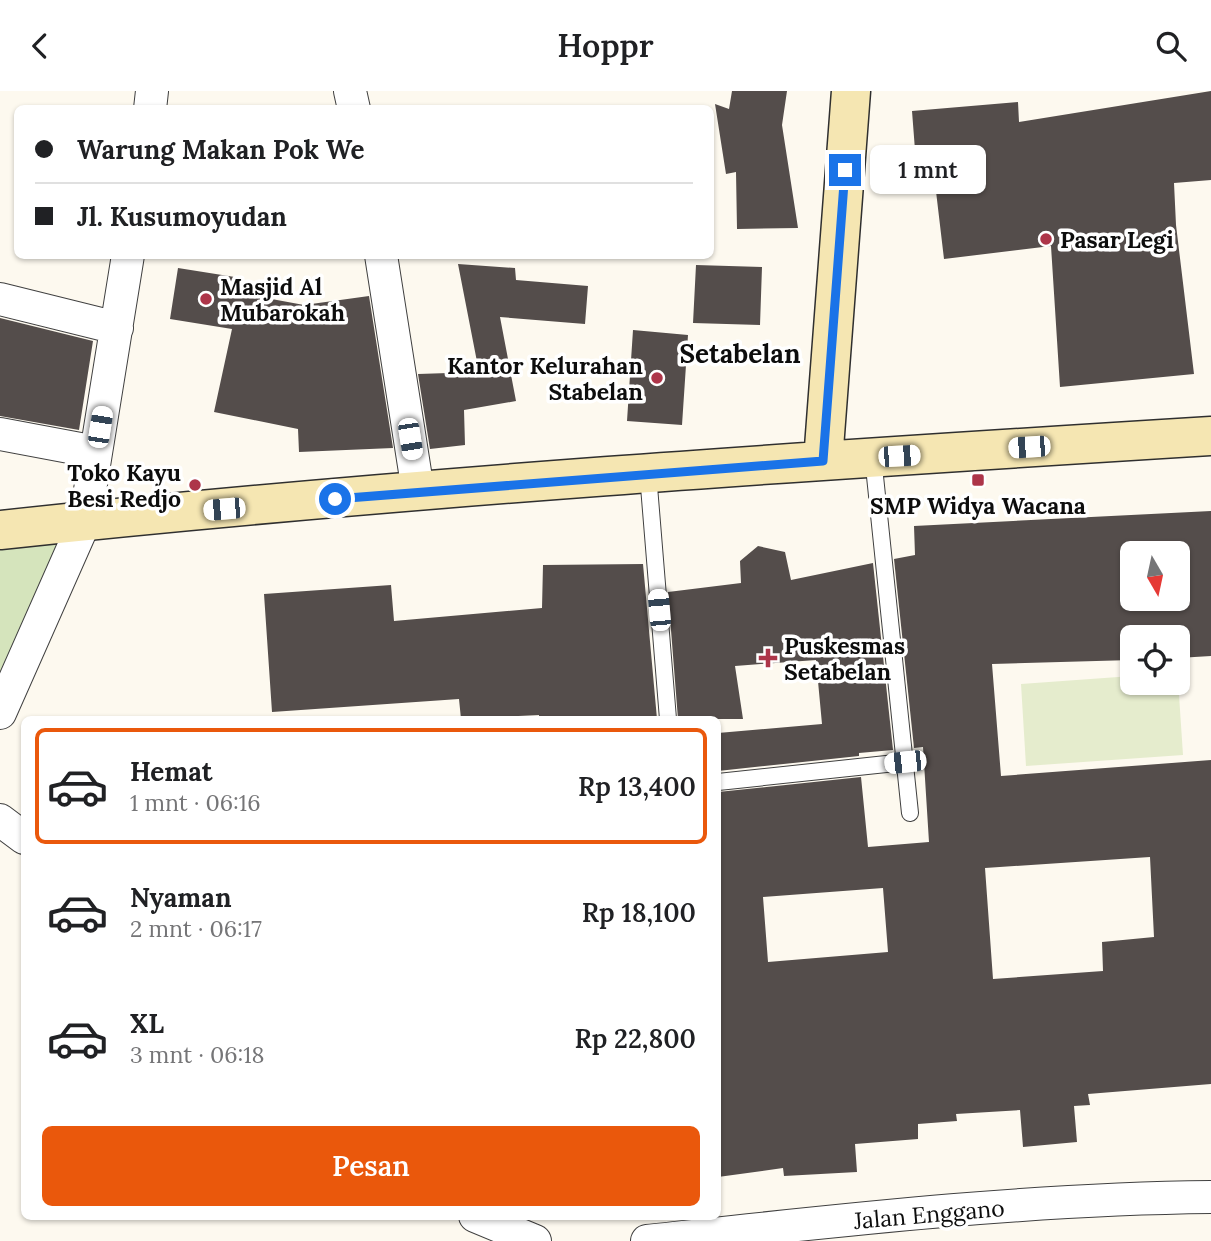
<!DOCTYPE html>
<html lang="id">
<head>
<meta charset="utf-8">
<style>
  body { margin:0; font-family:Lora,serif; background:#f6f6f6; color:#202124; height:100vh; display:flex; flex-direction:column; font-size:26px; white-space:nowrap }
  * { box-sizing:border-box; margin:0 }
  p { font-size:23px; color:#757577 }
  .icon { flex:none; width:38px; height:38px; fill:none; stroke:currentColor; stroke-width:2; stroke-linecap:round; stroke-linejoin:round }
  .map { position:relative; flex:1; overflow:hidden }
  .panel { position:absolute; left:21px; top:625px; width:700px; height:504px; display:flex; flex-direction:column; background:#fff; border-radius:10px; box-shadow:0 2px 5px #0004 }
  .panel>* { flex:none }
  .banner { position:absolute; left:14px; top:14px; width:700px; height:154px; border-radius:10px; box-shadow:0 2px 5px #0004; display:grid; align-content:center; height:154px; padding:0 21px; background:#fff }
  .needle { width:46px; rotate:171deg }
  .tools { position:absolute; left:1120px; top:450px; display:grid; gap:14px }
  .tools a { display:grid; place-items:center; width:70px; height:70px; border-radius:10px; background:#fff; box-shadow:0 2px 5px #0004; font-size:35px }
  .end { position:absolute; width:32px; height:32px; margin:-16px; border:9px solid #1a73e8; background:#fff; box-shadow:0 0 0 4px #fff }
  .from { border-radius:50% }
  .bubble { position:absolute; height:49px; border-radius:10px; background:#fff; box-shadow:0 2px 5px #0004; font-size:23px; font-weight:600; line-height:49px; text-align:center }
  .car { position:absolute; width:21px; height:42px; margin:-21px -10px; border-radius:9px; box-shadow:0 0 5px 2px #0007; background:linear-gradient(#fff 24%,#345 0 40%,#fff 0 76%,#345 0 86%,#fff 0) }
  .banner b { display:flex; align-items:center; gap:24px; height:66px; font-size:26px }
  .banner b+b { border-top:2px solid #e0e0e0 }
  .banner i { width:18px; height:18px; background:#202124 }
  ul { padding:12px 0 0; list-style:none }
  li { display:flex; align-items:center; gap:21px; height:116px; margin:0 14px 10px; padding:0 7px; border:4px solid transparent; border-radius:10px }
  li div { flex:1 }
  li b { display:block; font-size:26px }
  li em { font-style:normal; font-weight:600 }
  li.active { border-color:#ea580c }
  li>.icon { width:63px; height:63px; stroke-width:1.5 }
  .primary-button { display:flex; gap:14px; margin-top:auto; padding:14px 21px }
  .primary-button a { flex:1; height:80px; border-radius:10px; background:#ea580c; color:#fff; font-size:28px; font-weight:600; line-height:80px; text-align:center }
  header { display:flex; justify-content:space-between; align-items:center; height:91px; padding:0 21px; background:#fff; font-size:32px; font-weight:600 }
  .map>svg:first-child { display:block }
  .green { fill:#d5e4bc }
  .pitch { fill:#e5eccd }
  .building { fill:#544d4b; fill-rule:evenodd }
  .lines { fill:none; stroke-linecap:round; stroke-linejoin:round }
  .lane-casing { stroke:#404040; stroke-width:18 }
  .street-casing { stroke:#404040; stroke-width:34 }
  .secondary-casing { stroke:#2f2f2f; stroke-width:41 }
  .lane { stroke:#fff; stroke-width:16 }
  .street { stroke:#fff; stroke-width:32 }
  .secondary { stroke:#f5e6b2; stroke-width:38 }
  .route { stroke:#1a73e8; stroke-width:9 }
  .poi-dot { fill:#ad3549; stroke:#fff; stroke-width:2.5 }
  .labels { text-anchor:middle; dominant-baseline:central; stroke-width:7; stroke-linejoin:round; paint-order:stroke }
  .poi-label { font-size:23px; font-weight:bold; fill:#0d0d0d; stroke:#fff; text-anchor:start }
  .street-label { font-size:23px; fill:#0d0d0d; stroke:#fff }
  .quarter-label { font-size:26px; font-weight:bold; fill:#0d0d0d; stroke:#fff }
</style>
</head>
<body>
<header><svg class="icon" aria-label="back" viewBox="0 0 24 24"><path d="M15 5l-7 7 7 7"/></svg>Hoppr<svg class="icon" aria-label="search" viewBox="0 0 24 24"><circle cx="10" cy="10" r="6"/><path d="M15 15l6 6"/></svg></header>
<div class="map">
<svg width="1211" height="1150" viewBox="0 0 1211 1150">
  <rect width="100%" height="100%" fill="#fdf9ef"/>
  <!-- green -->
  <path class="green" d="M58,450L0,593V456Z"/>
  <!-- pitch -->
  <path class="pitch" d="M1132,585V592L1178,589L1183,664L1026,675L1021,593Z"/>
  <!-- building -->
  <path class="building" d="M732,0H787L782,34L798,137L737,138L736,81L726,83L715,13L729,18Z
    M1211,0V89L1174,92L1176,134L1194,283L1060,296L1051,155L944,168L931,58L915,59L912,20L1018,11L1019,31Z
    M458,173L515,177L516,189L588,195L585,233L500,226L516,310L464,319L465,354L430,358L418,283L479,281Z
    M696,174L762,176L760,234L693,232Z
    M178,177L241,187L239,202L304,214L369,205L393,357L299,361L298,338L214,321L232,238L170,228Z
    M0,227L93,250L79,339L0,325Z
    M633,239L688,244L682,334L627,330Z
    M1211,420V565L1178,567V546H1132V569L992,573L1001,685L1211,669V993L1088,1003L1090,1014L1074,1015L1077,1051L1023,1056L1020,1019L956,1023L957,1030L918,1033V1048L855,1053L857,1081L784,1085L783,1077L718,1086V701L861,686L868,756L929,751L923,656L914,657L894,468L915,464L914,435ZM1132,462H1178V508H1132ZM1150,766L1154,846L1102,851L1103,880L993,888L985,777ZM883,797L888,861L768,871L763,806Z
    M758,455L785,461L791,489L873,472L893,659L859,662V665L718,680V642L822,633L816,569L735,575L743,628H678L668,501L741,492L740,470Z
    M643,473L657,628H539V624L461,628L459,608L272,621L264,503L391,494L394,530L542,517L543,474Z"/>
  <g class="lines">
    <!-- lane casing -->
    <g class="lane-casing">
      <path id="lane" d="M873,366L910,722
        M648,383L668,628
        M718,691L905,671"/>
    </g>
    <!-- street casing -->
    <g class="street-casing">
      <path id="street" d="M350,0L354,18
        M150,18L152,0
        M381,164L418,400
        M0,208L117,237
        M0,343L96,361
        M0,622L85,430L128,164
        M0,729L24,747
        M475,1125L535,1150
        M647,1150C834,1130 1023,1108 1211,1106"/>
    </g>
    <!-- secondary casing -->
    <g class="secondary-casing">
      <path id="secondary" d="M823,370L851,0
        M0,439C403,396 807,370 1211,345"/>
    </g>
    <!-- lane -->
    <use href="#lane" class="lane"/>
    <!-- street -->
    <use href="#street" class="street"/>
    <!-- secondary -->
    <use href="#secondary" class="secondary"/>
  </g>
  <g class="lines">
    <!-- route -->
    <path class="route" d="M335,408L823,370L845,79"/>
  </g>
  <!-- markers -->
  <g class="poi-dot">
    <circle cx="1046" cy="148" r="7"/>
    <circle cx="206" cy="208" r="7"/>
    <circle cx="657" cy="287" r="7"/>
    <rect x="971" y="382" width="14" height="14" rx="3.5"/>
    <circle cx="195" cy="394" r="7"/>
    <path d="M764.5 556.5h7v7h7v7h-7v7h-7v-7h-7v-7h7z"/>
  </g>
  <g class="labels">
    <!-- poi labels -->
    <g class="poi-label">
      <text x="1060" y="148">Pasar Legi</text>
      <text x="220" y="195">Masjid Al<tspan x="220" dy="26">Mubarokah</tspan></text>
      <text x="643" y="274" text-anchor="end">Kantor Kelurahan<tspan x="643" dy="26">Stabelan</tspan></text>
      <text x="181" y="381" text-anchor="end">Toko Kayu<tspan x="181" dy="26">Besi Redjo</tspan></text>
      <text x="978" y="414" text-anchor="middle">SMP Widya Wacana</text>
      <text x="784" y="554">Puskesmas<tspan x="784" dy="26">Setabelan</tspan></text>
    </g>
    <!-- street labels -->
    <g class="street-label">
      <text transform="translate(929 1123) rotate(-5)">Jalan Enggano</text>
    </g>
    <!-- quarter labels -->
    <g class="quarter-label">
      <text x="740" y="262">Setabelan</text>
    </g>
  </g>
</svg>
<div class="tools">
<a><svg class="needle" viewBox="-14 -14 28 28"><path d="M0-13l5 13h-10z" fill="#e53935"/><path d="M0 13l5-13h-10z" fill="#757577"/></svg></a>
<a><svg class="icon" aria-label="locate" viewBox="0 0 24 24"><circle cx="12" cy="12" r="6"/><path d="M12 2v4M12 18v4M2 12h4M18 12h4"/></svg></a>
</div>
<i class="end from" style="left:335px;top:408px"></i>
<i class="end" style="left:845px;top:79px"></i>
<div class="bubble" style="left:870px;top:54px;width:116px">1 mnt</div>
<i class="car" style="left:100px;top:336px;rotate:9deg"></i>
<i class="car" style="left:410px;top:348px;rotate:171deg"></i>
<i class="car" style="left:1029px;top:356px;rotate:266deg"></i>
<i class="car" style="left:899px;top:365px;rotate:87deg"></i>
<i class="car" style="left:224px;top:418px;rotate:265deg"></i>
<i class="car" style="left:659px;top:519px;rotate:355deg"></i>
<i class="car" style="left:905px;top:671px;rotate:264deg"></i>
<div class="banner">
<b><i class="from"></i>Warung Makan Pok We</b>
<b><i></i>Jl. Kusumoyudan</b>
</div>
<section class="panel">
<ul>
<li class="active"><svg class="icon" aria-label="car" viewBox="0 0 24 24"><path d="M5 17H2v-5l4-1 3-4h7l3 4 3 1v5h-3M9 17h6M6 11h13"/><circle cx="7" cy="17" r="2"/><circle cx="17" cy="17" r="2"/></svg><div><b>Hemat</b><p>1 mnt · 06:16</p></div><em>Rp 13,400</em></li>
<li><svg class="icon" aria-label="car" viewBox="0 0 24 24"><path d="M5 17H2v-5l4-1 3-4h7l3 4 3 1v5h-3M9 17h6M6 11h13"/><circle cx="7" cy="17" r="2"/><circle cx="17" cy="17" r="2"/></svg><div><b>Nyaman</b><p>2 mnt · 06:17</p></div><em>Rp 18,100</em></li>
<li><svg class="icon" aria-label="car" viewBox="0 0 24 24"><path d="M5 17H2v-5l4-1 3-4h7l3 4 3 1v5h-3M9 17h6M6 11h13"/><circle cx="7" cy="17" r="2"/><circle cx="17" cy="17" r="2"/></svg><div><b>XL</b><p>3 mnt · 06:18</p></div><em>Rp 22,800</em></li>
</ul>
<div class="primary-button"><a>Pesan</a></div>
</section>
</div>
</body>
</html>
